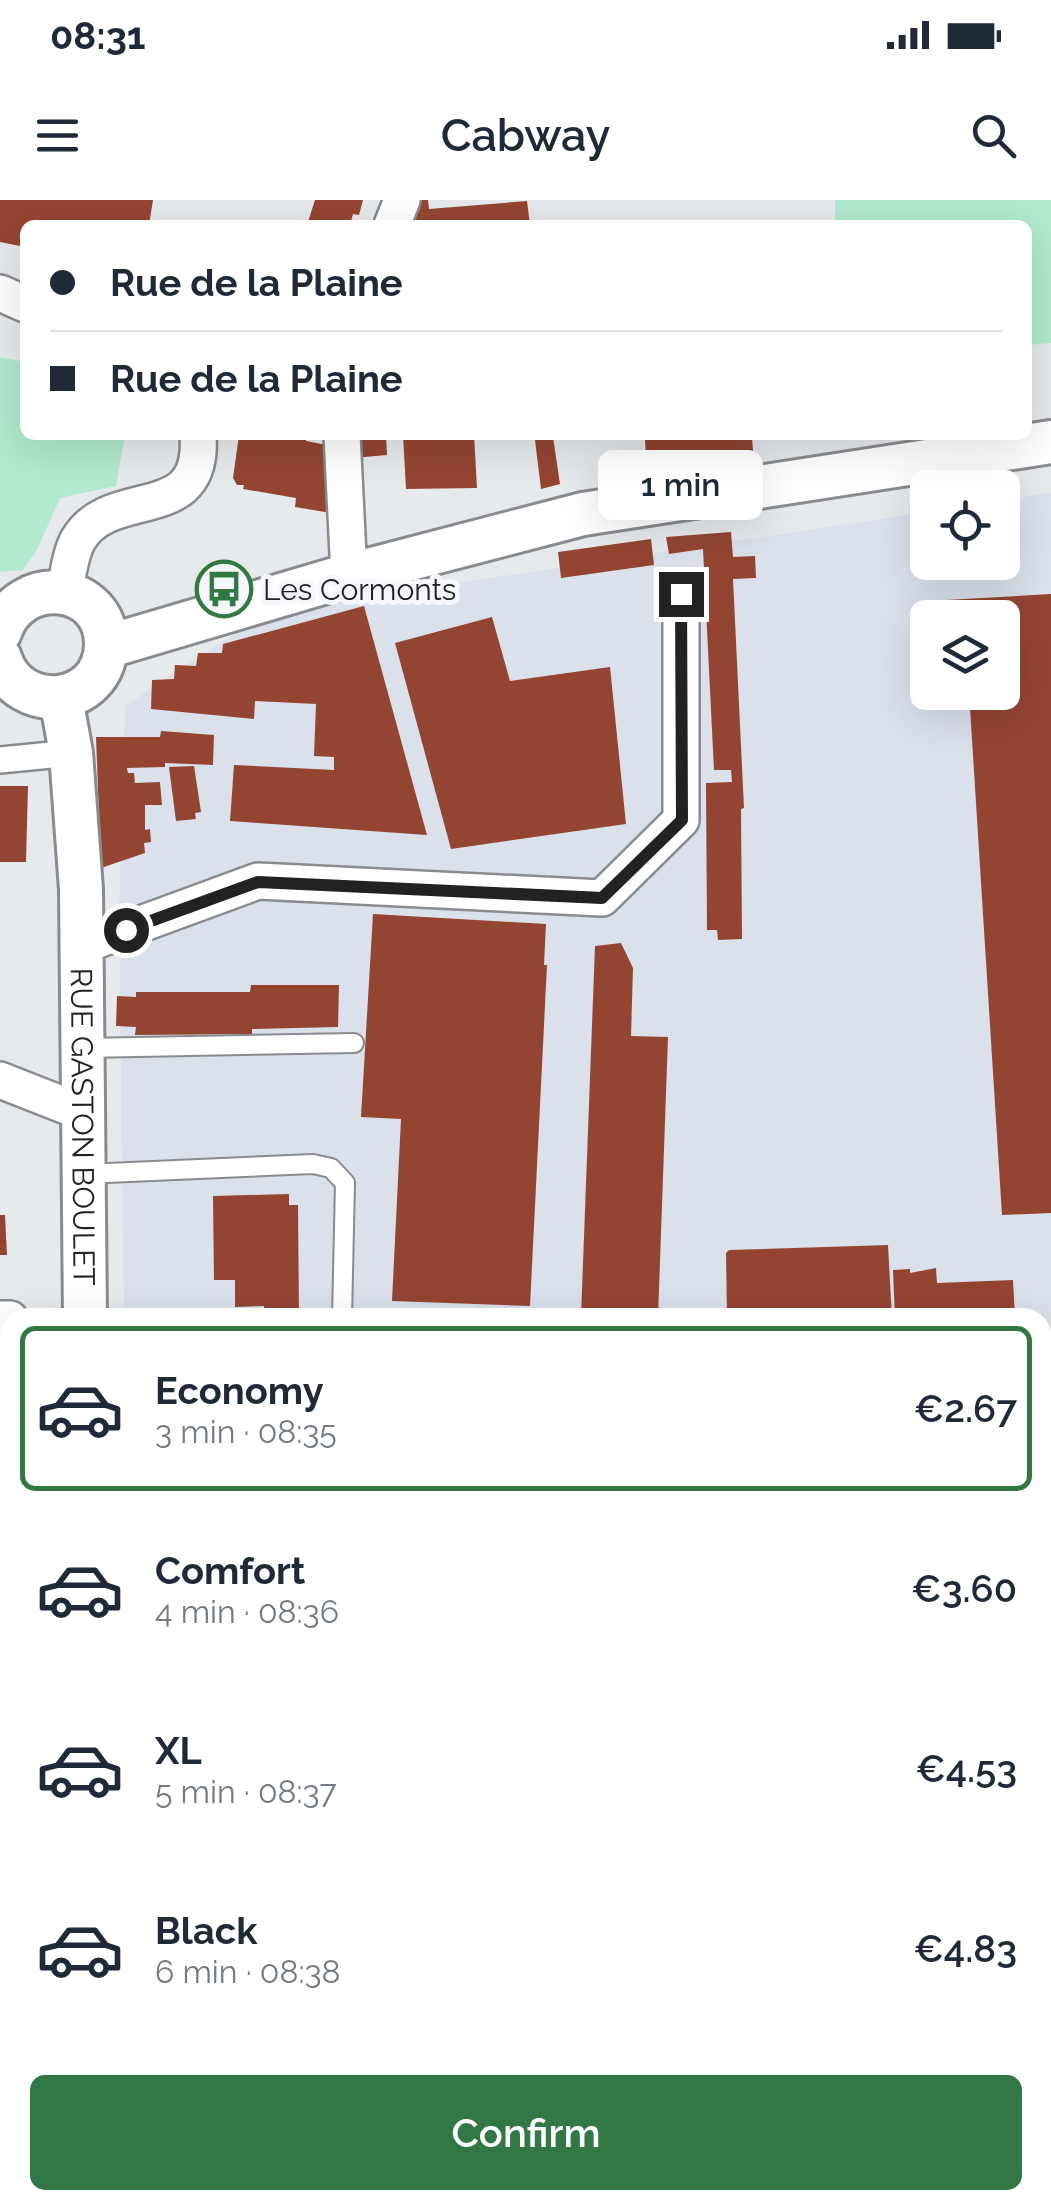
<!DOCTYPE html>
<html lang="en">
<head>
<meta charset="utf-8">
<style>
  body { margin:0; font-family:Raleway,sans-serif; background:#f6f6f7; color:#1f2937; height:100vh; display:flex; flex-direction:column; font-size:38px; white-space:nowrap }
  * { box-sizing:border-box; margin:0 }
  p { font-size:32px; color:#747a83 }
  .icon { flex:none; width:55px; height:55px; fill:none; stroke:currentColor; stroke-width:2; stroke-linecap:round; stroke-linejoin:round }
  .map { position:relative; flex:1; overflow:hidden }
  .panel { position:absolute; left:0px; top:1108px; width:1052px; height:902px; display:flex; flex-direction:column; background:#fff; border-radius:30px 30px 0 0; box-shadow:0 10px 40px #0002 }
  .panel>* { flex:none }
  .banner { position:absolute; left:20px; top:20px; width:1012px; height:220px; border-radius:15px; box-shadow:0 10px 40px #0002; display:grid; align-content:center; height:220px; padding:0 30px; background:#fff }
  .tools { position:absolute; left:910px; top:270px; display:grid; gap:20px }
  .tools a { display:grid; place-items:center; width:110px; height:110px; border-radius:15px; background:#fff; box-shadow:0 10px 40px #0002; font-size:50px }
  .end { position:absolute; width:45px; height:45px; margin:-22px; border:12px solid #222224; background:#fff; box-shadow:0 0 0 5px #fff }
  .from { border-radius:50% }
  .bubble { position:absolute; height:70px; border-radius:15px; background:#fff; box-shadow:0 10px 40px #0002; font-size:32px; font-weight:600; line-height:70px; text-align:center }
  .banner b { display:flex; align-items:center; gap:35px; height:95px; font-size:38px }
  .banner b+b { border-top:2px solid #e0e1e3 }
  .banner i { width:25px; height:25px; background:#1f2937 }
  ul { padding:18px 0 0; list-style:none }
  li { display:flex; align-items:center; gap:30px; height:165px; margin:0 20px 15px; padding:0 10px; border:5px solid transparent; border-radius:15px }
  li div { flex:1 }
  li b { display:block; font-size:38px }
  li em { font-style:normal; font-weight:600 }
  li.active { border-color:#317844 }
  li>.icon { width:90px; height:90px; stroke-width:1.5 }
  .primary-button { display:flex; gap:20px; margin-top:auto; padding:20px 30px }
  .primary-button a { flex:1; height:115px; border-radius:15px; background:#317844; color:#fff; font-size:40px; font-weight:600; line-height:115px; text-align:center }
  .status { display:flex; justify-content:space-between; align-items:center; height:70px; padding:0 50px; background:#fff; direction:ltr }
  .status svg { height:28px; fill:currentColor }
  header { display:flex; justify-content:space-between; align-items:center; height:130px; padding:0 30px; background:#fff; font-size:45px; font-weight:600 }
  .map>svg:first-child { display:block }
  .built { fill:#dae1eb; fill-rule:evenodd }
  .green { fill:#b1eace }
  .building { fill:#944532 }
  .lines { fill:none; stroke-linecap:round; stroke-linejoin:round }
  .service-casing { stroke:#898b8e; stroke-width:22 }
  .pedestrian-casing { stroke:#898b8e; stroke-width:30 }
  .minor-casing { stroke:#898b8e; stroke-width:40 }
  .tertiary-casing { stroke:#898b8e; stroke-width:48 }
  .service { stroke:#fff; stroke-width:18 }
  .pedestrian { stroke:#fff; stroke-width:25 }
  .minor { stroke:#fff; stroke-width:35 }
  .tertiary { stroke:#fff; stroke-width:42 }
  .route { stroke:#222224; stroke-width:12 }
  .labels { text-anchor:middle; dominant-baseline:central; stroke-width:10; stroke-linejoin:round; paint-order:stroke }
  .poi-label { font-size:30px; fill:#222224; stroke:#f5f7fa; text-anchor:start }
  .street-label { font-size:30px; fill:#222224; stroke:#f5f7fa }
</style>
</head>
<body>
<div class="status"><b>08:31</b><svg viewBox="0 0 49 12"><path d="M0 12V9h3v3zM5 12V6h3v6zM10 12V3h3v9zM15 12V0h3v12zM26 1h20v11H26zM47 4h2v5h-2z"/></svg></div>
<header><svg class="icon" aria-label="menu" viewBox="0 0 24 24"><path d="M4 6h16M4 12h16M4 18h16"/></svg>Cabway<svg class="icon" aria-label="search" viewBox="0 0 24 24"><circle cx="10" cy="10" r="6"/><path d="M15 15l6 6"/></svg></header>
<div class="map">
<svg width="1051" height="2008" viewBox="0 0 1051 2008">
  <rect width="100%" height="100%" fill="#e7eaed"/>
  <!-- built -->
  <path class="built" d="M1051,293V1413L1042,1408V1118H124L119,716L125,506L266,412L927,312L928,362H1002L1003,300ZM928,418H1002V492H928Z"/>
  <!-- green -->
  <path class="green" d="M835,0H1051V143L1028,145V25H835Z
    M0,157L25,162V235H125L116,286L60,298L37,350L23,370L0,372Z
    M1051,1643V2008H1012L1013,2000H1042V1808Z"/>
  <!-- building -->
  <path class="building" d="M0,0H153L149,25H25V47L0,42Z
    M315,0H363L359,15L353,14L350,25H307Z
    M408,0H428L429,9L527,1L530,25H408Z
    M239,235H306V241L332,246L337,314L295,307L296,298L243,289L244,285H237L233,278Z
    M352,235H386L387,255L353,258Z
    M403,235H474L477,288L406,289Z
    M654,235H752L753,252L741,255L646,259L645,239L654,238Z
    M553,237L560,284L541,289L535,240Z
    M731,332L733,357L755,356L756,378L733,379L744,608L741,609L742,739L718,740L717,730H707L706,583L732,582L731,570H714L703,349L669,354L666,337Z
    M651,339L654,365L561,378L558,352Z
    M1051,394V1013L1002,1015L969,492H1002V418H947L946,400Z
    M364,406L427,635L230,621L234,565L334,570V557L314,556L316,504L255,501L254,519L151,509L152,480L174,479L175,465L196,466L198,453H222L223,444Z
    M492,417L510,481L610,467L626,624L451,649L395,443Z
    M161,531L214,535L213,565L165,563V567L127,568L128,573H134L135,583L160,582L162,605H145V630L150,629L151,642L144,643L145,653L101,668L96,537H160Z
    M194,566L201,612L195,613L196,619L176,621L169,567Z
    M0,586H28L26,662H0Z
    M373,714L546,724L544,765H547L530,1106L392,1101L401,919L361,917Z
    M621,743L633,768L631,836L668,837L658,1118L581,1116L595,746Z
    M251,785H339L338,827L252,829V834L135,835L136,827L116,826L117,796L136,797V792H250Z
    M289,994V1005H298L299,1118H264V1106L235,1107V1080H214L213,996Z
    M0,1015H5L7,1055H0Z
    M888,1045L892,1118H727L726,1053L729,1050Z
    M936,1068L937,1083L1013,1080L1015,1118H895L893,1070L910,1069V1073Z
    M0,1153H10V1269H0Z
    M0,1523L10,1527V1743L0,1739Z
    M0,1783L10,1788V1834L0,1829Z
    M10,1939V1967L0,1965V1957Z
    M681,2000L709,2002L708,2008H679Z
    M726,2000H747V2008H724Z
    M856,2000H895L894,2008H855Z"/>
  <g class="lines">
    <!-- service casing -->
    <g class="service-casing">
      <path id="service" d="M84,848L354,843
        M84,974L313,964L331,968L345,983L342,1118"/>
    </g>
    <!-- pedestrian casing -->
    <g class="pedestrian-casing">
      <path id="pedestrian" d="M0,560L71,553"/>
    </g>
    <!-- minor casing -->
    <g class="minor-casing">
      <path id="minor" d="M392,25L402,0
        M0,93L25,104
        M342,235L349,375
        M64,393C68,377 70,354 78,340C111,283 205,328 198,235
        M81,751L92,742L258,681L602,698L681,620V395
        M0,880L84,913
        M0,1119H10
        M393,2000L424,2008
        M653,2008L654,2000
        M830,2008L831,2000"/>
    </g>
    <!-- tertiary casing -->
    <g class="tertiary-casing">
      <g id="tertiary">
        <path d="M0,432C19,373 107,382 106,445C104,508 18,516 0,458"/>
        <path d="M106,447L349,375L583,314L1051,242"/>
        <path id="s1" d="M61,498L71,553L81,689L85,1118"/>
        <path d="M0,1916L10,1898"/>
      </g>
    </g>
    <!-- service -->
    <use href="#service" class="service"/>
    <!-- pedestrian -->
    <use href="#pedestrian" class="pedestrian"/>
    <!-- minor -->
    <use href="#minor" class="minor"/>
    <!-- tertiary -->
    <use href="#tertiary" class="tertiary"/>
  </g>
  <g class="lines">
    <!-- route -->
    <path class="route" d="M126,730L258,682L602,698L682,620L681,394"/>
  </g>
  <!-- icons -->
  <defs>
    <g id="bus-ring" transform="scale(2.875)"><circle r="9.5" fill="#f5f7fa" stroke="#317844" stroke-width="1.5"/><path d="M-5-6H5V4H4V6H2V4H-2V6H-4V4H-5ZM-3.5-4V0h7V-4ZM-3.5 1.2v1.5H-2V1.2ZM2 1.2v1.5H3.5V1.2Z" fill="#317844"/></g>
  </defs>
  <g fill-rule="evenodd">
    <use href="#bus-ring" x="224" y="389"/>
  </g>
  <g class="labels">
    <!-- poi labels -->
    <g class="poi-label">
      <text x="263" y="389">Les Cormonts</text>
    </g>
    <!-- street labels -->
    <g class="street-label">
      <text stroke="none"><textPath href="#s1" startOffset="430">RUE GASTON BOULET</textPath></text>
    </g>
  </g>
</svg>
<div class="tools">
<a><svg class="icon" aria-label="locate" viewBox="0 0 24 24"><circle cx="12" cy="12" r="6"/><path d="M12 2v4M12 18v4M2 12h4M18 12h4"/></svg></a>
<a><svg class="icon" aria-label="layers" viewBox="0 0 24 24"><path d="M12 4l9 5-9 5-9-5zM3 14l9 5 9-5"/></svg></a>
</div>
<i class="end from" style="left:126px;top:730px"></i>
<i class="end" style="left:681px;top:394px"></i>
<div class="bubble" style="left:598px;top:250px;width:165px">1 min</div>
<div class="banner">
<b><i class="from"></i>Rue de la Plaine</b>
<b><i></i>Rue de la Plaine</b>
</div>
<section class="panel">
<ul>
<li class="active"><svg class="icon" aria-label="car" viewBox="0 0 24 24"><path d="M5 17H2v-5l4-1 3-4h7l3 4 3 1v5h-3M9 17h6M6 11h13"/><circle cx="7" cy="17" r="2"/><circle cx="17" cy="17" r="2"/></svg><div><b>Economy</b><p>3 min · 08:35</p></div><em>€2.67</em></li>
<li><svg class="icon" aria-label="car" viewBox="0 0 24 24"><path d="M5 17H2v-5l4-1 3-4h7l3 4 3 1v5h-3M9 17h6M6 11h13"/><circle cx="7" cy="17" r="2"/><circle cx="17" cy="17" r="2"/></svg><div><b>Comfort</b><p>4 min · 08:36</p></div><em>€3.60</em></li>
<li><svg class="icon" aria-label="car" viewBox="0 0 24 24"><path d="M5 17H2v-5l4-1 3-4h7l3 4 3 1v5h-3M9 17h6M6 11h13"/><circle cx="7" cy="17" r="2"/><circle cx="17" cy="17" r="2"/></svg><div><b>XL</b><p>5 min · 08:37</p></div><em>€4.53</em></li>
<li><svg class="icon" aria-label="car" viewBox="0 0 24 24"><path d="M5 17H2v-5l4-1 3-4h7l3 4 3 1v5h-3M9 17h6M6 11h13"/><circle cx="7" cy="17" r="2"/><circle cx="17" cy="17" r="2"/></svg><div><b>Black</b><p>6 min · 08:38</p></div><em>€4.83</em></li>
</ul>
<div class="primary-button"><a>Confirm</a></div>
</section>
</div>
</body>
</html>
